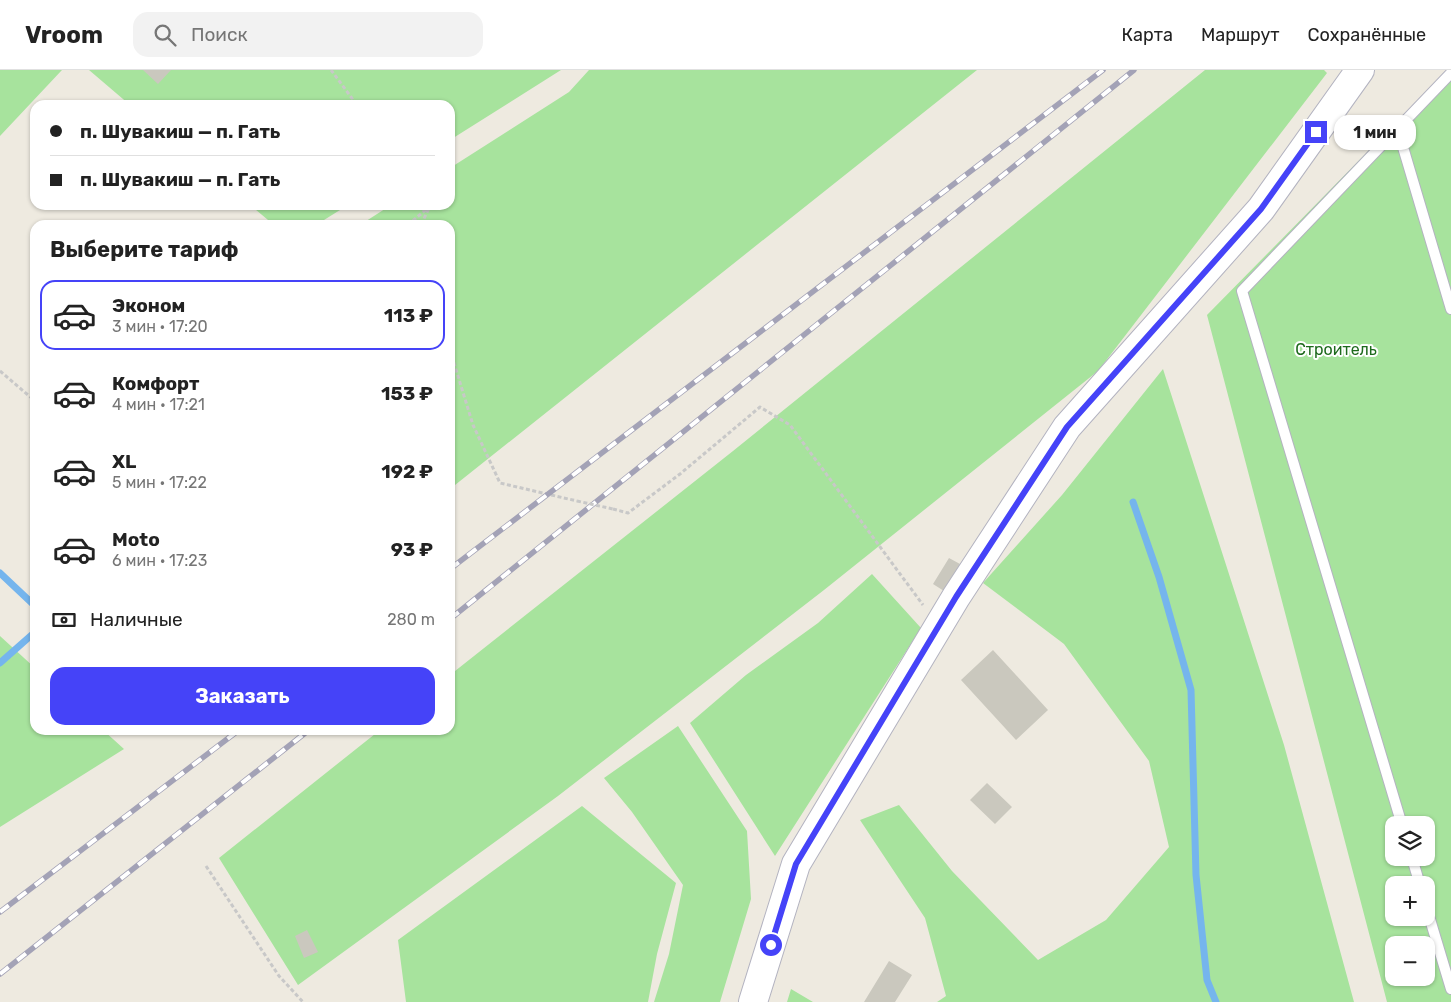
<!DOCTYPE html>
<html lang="ru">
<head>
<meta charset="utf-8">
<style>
  body { margin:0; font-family:Rubik,sans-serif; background:#f2f2f2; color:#222; height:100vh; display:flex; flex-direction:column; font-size:19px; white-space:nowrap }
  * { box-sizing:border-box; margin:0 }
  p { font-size:16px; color:#767676 }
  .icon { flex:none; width:28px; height:28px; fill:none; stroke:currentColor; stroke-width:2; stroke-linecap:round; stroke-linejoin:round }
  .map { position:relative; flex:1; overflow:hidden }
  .side { position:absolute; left:30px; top:150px; width:425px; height:515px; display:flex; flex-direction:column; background:#fff; border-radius:15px; box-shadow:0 1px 4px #0004 }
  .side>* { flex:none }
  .banner { position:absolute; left:30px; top:30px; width:425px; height:110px; border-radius:15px; box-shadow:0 1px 4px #0004; display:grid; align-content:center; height:110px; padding:0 20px; background:#fff }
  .fabs { position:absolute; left:1385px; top:746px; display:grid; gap:10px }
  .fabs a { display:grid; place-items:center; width:50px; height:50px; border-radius:10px; background:#fff; box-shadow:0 1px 4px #0004; font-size:25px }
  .end { position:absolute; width:22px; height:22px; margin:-11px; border:6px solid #4543f8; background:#fff; box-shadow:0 0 0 2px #fff }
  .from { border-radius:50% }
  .bubble { position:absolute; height:35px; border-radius:15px; background:#fff; box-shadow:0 1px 4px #0004; font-size:16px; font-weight:700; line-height:35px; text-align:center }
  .banner b { display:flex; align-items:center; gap:18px; height:48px; font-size:19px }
  .banner b+b { border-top:1px solid #e0e0e0 }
  .banner i { width:12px; height:12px; background:#222 }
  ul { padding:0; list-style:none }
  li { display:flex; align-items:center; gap:15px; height:70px; margin:0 10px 8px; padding:0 10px; border:2px solid transparent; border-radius:15px }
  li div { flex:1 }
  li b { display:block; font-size:19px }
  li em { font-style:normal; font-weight:700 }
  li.on { border-color:#4543f8 }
  li>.icon { width:45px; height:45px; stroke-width:1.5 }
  h2 { padding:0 20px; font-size:22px; line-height:60px }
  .pay { display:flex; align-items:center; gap:12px; height:55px; padding:0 20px; font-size:19px }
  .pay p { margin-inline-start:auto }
  .action { display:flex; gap:10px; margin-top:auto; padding:10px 20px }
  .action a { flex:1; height:58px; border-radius:15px; background:#4543f8; color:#fff; font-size:20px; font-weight:700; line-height:58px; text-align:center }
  header { display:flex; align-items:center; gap:30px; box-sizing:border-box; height:70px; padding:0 25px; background:#fff; border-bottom:1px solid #e0e0e0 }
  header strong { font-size:24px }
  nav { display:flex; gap:28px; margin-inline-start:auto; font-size:18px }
  .search { width:350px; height:45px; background:#f2f2f2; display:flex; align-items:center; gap:12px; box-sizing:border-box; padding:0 18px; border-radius:15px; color:#767676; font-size:19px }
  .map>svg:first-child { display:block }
  .green { fill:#a7e39d; fill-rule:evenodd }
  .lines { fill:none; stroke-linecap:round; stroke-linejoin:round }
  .stream { stroke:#75b5ed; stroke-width:7 }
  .building { fill:#cac8be }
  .lane-casing { stroke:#b3b3c0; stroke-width:12 }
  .secondary-casing { stroke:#b3b3c0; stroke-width:30 }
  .path { stroke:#c8c8c8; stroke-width:3; stroke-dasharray:4 2.5; stroke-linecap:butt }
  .lane { stroke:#fff; stroke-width:10 }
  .secondary { stroke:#fff; stroke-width:28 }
  .rail-casing { stroke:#a3a2b6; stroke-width:5.5 }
  .rail { stroke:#fff; stroke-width:4; stroke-dasharray:11; stroke-linecap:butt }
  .path-bridge { stroke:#c8c8c8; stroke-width:3; stroke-dasharray:4 2.5; stroke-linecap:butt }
  .route { stroke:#4543f8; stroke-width:6 }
  .labels { text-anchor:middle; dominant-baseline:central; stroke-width:4; stroke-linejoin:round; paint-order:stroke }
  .park-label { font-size:16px; fill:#1d6a1c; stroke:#fff }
</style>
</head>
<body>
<header>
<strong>Vroom</strong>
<div class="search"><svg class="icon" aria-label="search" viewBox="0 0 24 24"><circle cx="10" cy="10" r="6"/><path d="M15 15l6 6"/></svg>Поиск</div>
<nav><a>Карта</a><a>Маршрут</a><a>Сохранённые</a></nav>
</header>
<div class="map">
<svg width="1451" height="932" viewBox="0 0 1451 932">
  <rect width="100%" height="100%" fill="#eeeae0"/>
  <!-- green -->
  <path class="green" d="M0,0H62L0,66Z
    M89,0H561L450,70V35H130Z
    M589,0H977L450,419V155H360L391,135H450V98L569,22Z
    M1205,0H1324L1327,3L1098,301L824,520L558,726L298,915L219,788L380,660H450V605L733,381Z
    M1448,0H1451V932H1387L1207,245ZM1394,755H1426V788H1394ZM1394,815H1426V848H1394ZM1394,875H1426V908H1394Z
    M250,135H348L316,155H274Z
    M1163,299L1284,675L1354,932H937L946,926L925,848L860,750L899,735L952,801L1038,890L1106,850L1169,777L1149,691L1064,574L983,513L1062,425Z
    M872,504L921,558L775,786L690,653L746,605L818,553Z
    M0,566L35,598V660H103L124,679L0,757Z
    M678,656L747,761L751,829L720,932H654L669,884L683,815L632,742L604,708Z
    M582,736L676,813L657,884L648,932H406L398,870Z
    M791,919L813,932H787Z"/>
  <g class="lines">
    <!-- stream -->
    <path class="stream" d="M1133,432L1159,507L1191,620L1196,805L1207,910L1216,932
      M0,503L35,536
      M0,593L35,562"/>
  </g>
  <!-- building -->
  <path class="building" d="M143,0H171L158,14Z
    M949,488L960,494L944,521L933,514Z
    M993,580L1048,640L1016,670L961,610Z
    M987,713L1012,737L995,754L970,730Z
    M307,860L318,882L304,888L295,866Z
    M889,891L912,905L895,932H864Z"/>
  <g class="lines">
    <!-- lane casing -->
    <g class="lane-casing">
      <path id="lane" d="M1397,57L1451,239
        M1402,755L1242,221L1451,3
        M1412,788L1420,815
        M1426,836L1451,919"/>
    </g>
    <!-- secondary casing -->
    <g class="secondary-casing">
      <path id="secondary" d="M753,932L796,794L956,527L1067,357L1261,139L1360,0"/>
    </g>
    <!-- path -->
    <path class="path" d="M331,0L357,35
      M408,155L430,136L421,155
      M450,280L473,355L500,413L577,431
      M0,301L35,331
      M613,439L628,443L680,404L760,337L790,355L923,535
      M206,796L279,906L303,932"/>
    <!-- lane -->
    <use href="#lane" class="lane"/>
    <!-- secondary -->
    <use href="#secondary" class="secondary"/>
    <!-- rail casing -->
    <g class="rail-casing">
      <path id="rail" d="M450,499L1103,0
        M450,549L1134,0
        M0,842L239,660
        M0,904L309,660"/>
    </g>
    <!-- rail -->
    <use href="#rail" class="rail"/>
    <!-- path-bridge -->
    <path class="path-bridge" d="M577,431L613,439"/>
  </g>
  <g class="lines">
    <!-- route -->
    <path class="route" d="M771,875L796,794L956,527L1067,357L1261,139L1316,62"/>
  </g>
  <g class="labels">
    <!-- park labels -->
    <g class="park-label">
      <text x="1336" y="279">Строитель</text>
    </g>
  </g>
</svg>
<div class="fabs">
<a><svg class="icon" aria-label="layers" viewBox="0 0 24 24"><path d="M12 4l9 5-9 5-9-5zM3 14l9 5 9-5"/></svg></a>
<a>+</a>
<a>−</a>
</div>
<i class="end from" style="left:771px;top:875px"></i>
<i class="end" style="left:1316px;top:62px"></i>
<div class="bubble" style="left:1334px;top:45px;width:82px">1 мин</div>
<div class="banner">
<b><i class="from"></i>п. Шувакиш — п. Гать</b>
<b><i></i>п. Шувакиш — п. Гать</b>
</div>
<section class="side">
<h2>Выберите тариф</h2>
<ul>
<li class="on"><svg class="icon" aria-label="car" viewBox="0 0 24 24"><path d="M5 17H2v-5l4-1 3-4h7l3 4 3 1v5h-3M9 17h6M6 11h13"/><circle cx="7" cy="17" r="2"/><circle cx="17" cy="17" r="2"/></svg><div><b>Эконом</b><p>3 мин · 17:20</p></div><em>113 ₽</em></li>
<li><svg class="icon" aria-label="car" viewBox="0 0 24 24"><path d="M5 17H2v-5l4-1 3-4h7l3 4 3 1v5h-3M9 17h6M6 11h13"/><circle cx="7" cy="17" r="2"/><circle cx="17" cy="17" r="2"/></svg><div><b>Комфорт</b><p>4 мин · 17:21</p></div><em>153 ₽</em></li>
<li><svg class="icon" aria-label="car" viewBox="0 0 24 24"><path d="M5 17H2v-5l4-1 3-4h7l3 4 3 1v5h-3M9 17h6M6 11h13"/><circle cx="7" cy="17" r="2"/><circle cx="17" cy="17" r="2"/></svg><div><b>XL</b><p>5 мин · 17:22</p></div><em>192 ₽</em></li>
<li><svg class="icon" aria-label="car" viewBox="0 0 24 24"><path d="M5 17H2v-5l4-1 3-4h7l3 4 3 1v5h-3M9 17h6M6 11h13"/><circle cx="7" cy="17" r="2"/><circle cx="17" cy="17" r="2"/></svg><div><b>Moto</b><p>6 мин · 17:23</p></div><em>93 ₽</em></li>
</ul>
<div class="pay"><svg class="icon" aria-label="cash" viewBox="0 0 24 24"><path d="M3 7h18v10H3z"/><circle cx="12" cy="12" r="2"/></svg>Наличные<p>280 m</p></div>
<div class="action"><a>Заказать</a></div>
</section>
</div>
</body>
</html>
